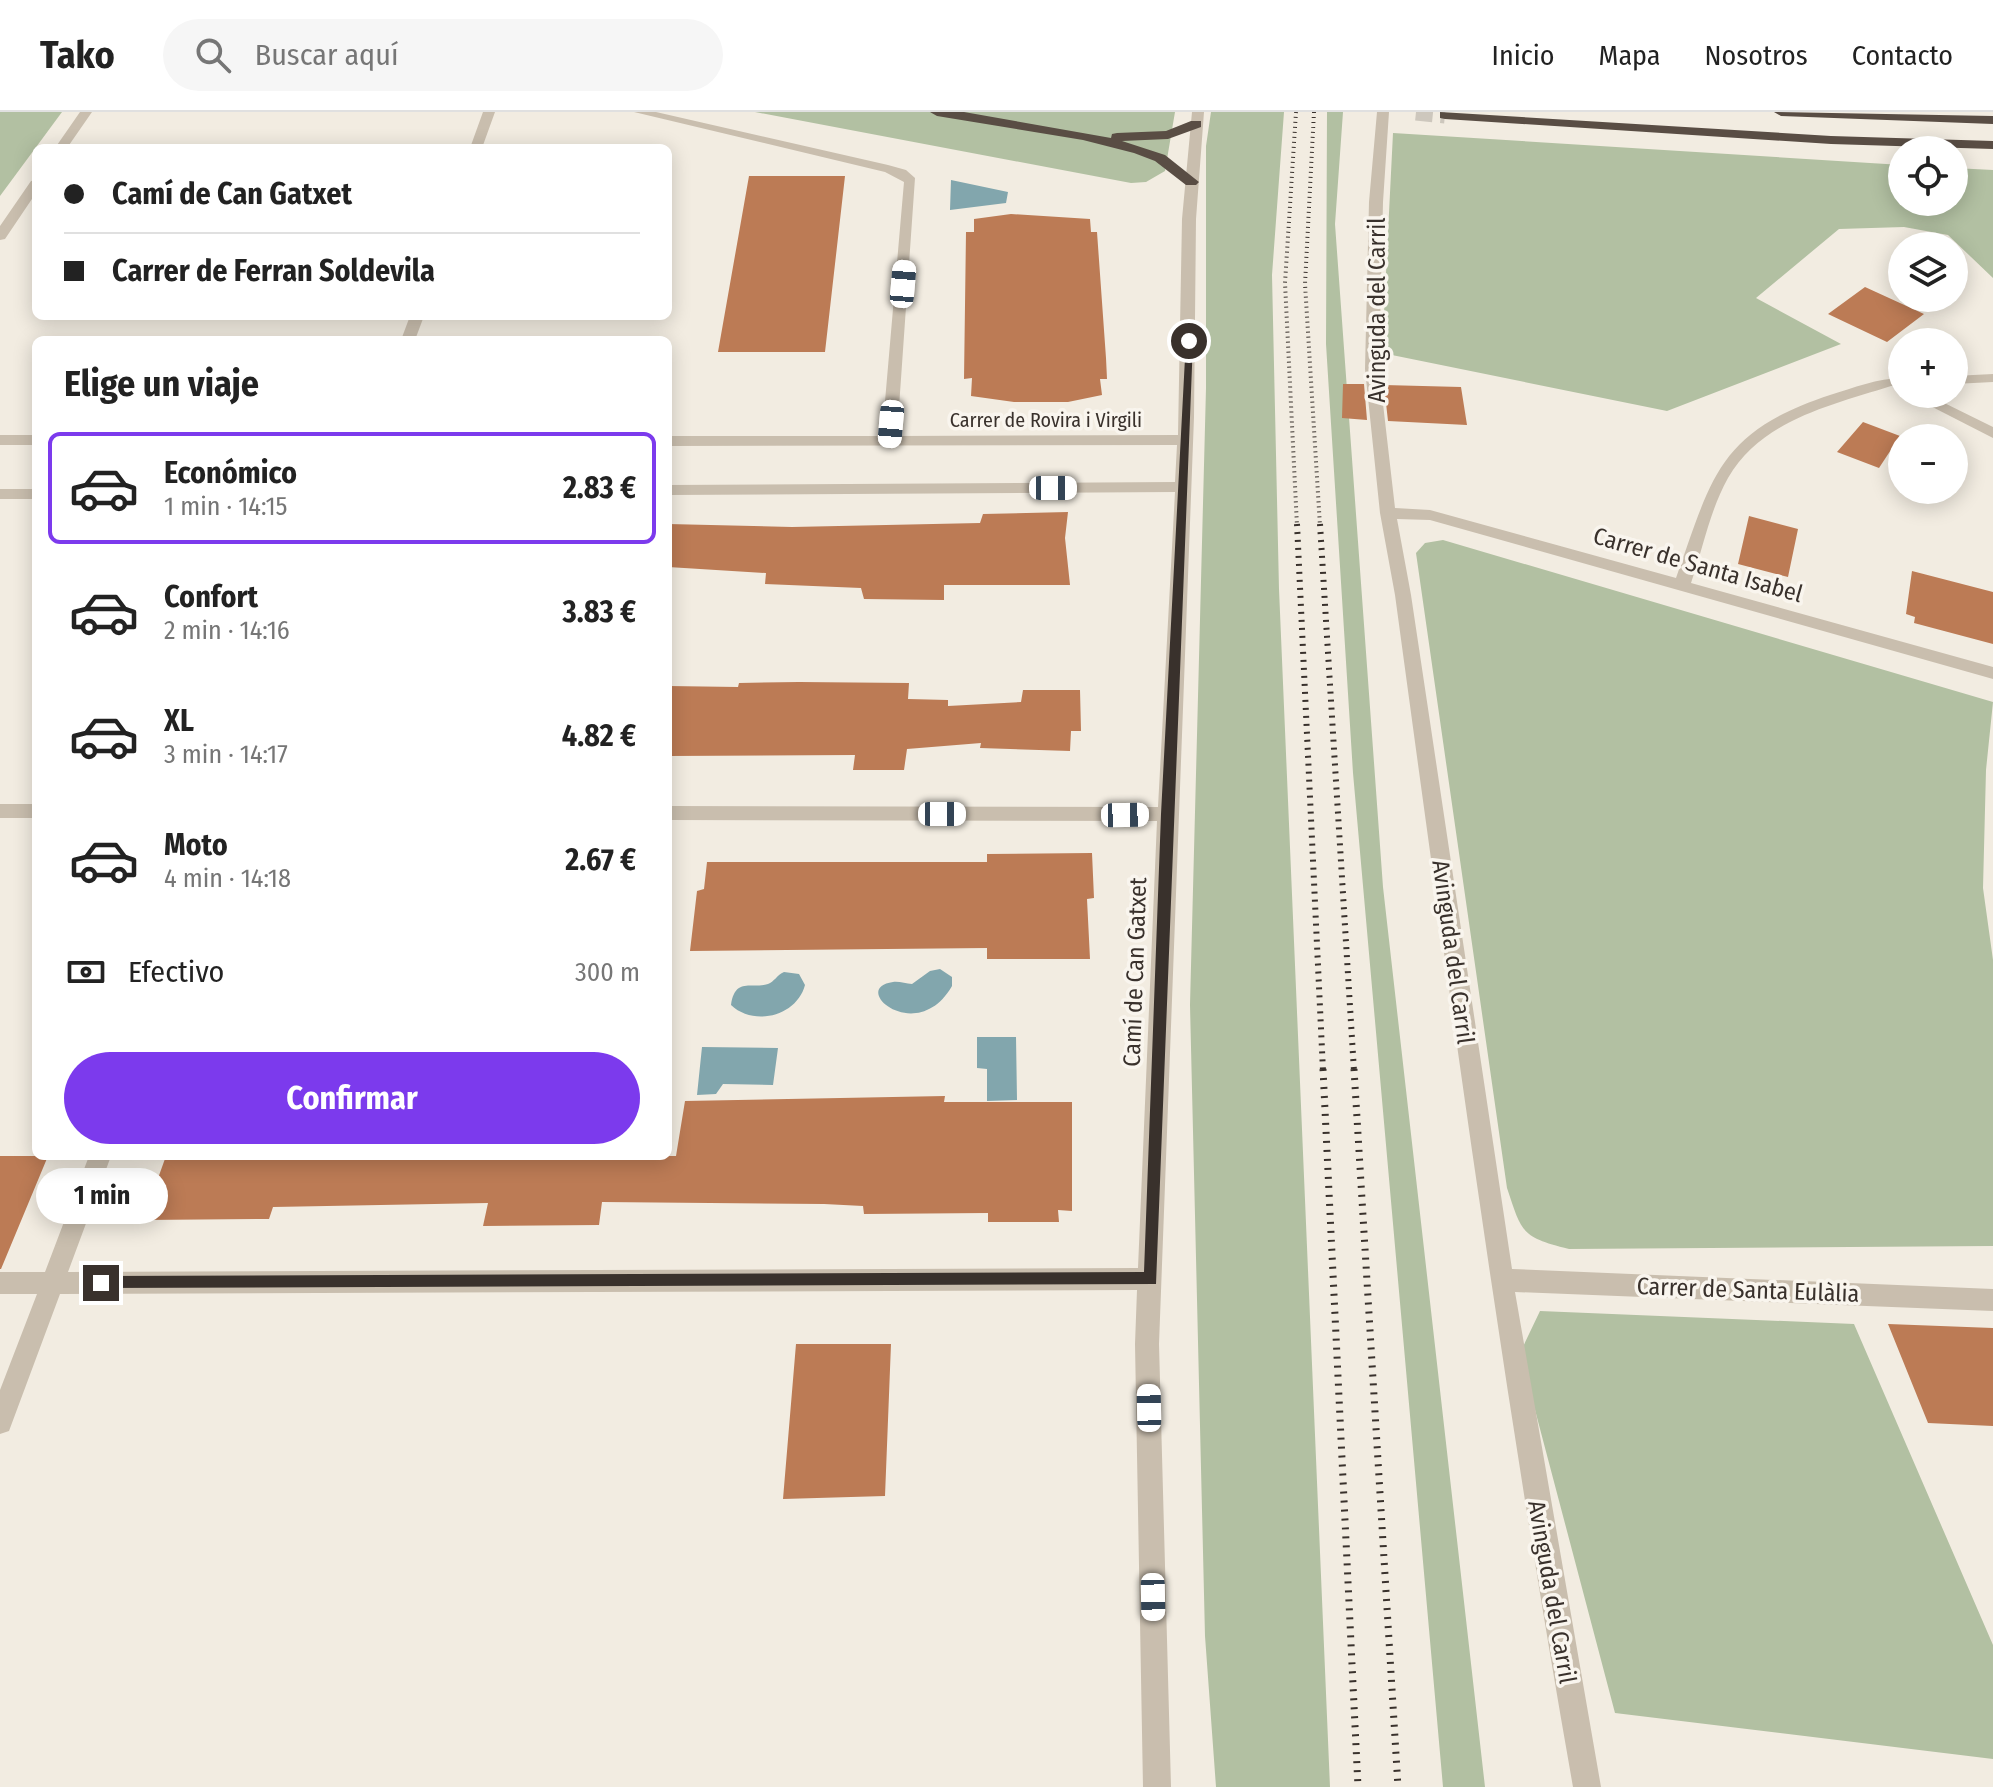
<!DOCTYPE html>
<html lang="es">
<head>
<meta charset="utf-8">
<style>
  body { margin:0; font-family:"Fira Sans Condensed",sans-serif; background:#f6f6f6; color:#222; height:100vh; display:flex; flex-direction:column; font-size:30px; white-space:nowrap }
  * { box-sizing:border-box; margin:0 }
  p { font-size:26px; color:#767676 }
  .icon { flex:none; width:44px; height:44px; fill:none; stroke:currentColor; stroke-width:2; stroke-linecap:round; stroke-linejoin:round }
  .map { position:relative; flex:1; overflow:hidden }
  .details { position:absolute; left:32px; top:224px; width:640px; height:824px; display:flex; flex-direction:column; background:#fff; border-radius:12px; box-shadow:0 4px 20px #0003 }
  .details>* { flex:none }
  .hud { position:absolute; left:32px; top:32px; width:640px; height:176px; border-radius:12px; box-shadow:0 4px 20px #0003; display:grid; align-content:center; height:176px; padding:0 32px; background:#fff }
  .controls { position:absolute; left:1888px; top:24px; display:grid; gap:16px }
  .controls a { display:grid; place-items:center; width:80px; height:80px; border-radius:50%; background:#fff; box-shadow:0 4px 20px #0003; font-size:40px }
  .end { position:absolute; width:36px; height:36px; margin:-18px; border:10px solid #39312c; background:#fff; box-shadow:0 0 0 4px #fff }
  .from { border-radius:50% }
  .bubble { position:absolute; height:56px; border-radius:28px; background:#fff; box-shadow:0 4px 20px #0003; font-size:26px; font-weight:700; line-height:56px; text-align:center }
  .car { position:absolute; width:24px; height:48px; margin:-24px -12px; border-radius:10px; box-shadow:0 0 6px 2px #0007; background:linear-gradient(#fff 24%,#345 0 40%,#fff 0 76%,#345 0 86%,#fff 0) }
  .hud b { display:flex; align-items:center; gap:28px; height:76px; font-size:30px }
  .hud b+b { border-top:2px solid #e0e0e0 }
  .hud i { width:20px; height:20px; background:#222 }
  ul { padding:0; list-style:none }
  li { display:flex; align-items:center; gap:24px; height:112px; margin:0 16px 12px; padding:0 16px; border:4px solid transparent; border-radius:12px }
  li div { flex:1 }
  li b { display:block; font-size:30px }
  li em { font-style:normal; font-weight:700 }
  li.on { border-color:#7c3aed }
  li>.icon { width:72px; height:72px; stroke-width:1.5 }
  h2 { padding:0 32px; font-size:36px; line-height:96px }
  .pay { display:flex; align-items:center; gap:20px; height:88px; padding:0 32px; font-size:30px }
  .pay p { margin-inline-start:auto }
  .action { display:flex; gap:16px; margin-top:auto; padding:16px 32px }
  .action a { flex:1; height:92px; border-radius:48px; background:#7c3aed; color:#fff; font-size:32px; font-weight:700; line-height:92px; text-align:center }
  header { display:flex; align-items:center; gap:48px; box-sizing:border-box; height:112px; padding:0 40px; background:#fff; border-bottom:2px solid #e0e0e0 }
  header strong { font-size:38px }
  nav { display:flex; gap:44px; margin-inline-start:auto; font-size:28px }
  .search { width:560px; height:72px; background:#f6f6f6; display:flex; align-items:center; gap:20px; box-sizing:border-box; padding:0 28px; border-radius:44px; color:#767676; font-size:30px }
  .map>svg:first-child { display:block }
  .green { fill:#b2c0a2 }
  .water { fill:#82a6ad }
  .building { fill:#bc7b55 }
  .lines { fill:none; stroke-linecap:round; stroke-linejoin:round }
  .highway-tunnel { stroke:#cdc7bd; stroke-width:17; stroke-dasharray:17 8; stroke-linecap:butt }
  .minor { fill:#c9beae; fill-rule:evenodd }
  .highway { fill:#594d44; fill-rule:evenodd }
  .rail-far2 { stroke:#39312c; stroke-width:4; stroke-dasharray:1 4; stroke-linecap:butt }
  .rail-far1 { stroke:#39312c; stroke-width:6; stroke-dasharray:2 6; stroke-linecap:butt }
  .rail { stroke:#39312c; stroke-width:7; stroke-dasharray:2 7; stroke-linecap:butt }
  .route { fill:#39312c }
  .labels { text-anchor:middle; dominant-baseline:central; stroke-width:7; stroke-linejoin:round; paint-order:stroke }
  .far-street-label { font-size:20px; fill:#39312c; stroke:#f9f5ee }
  .street-label { font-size:24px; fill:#39312c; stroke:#f9f5ee }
</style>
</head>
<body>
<header>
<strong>Tako</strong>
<div class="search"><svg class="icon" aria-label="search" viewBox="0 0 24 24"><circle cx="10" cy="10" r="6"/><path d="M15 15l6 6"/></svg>Buscar aquí</div>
<nav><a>Inicio</a><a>Mapa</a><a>Nosotros</a><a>Contacto</a></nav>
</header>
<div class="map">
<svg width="1993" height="1675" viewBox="0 0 1993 1675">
  <rect width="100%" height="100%" fill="#f2ece1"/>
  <!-- green -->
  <path class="green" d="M0,0H62L0,84Z
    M755,0H1175L1165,59L1146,70L1131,71Z
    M1211,0H1284L1272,163L1279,477L1330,1675H1216L1205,1524L1190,893L1206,276V34Z
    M1327,0H1343L1335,112L1383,775L1485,1675H1443L1353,661L1326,232Z
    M1393,21L1902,53V90H1954V56L1993,58V166L1948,123L1904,115L1839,117L1756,186L1841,232L1667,299L1382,241Z
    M1443,428L1993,590L1986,658L1983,776L1993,848V1134L1569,1137C1521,1125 1522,1121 1507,1076L1416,441L1425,431Z
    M1540,1199L1854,1212L1993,1533V1647L1615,1601L1520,1241Z"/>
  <!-- water -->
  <path class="water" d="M951,68L1008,80L1006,91L950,98Z
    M940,857L952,865V874C917,935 848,876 893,870C899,869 906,872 912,872L930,859Z
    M784,860L799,862L805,873C797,904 754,915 731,893C735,865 751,877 768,872C774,870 777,863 784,860Z
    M977,925H1016L1017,988L987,989V957L977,956Z
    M702,935L778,936L773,973L723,972L716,982L697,983Z"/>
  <!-- building -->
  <path class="building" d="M749,64H845L825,240H718Z
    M1011,102L1090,107L1091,120H1097L1106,246L1107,267H1100L1102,283L1068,290H1014L971,284L972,266L964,267L966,120H974V107Z
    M1865,175L1924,202L1887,230L1828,202Z
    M1343,272H1364L1367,308L1342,306Z
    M1384,273L1461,275L1467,313L1388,309Z
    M1863,310L1900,324L1879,356L1837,340Z
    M1068,400L1065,426L1070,473H944V488L864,487L861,476L765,472L766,461L668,455V412L792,415L980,411L983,402Z
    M1749,404L1798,417L1788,465L1738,452Z
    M1912,459L1993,480V532L1914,511L1915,505L1906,502Z
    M799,570L909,571L908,587L948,588V594L1021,590L1023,578H1080L1081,619H1071L1070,639L980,636L981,631L907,637L904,658H853L855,643L668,644V574L738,575L739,571Z
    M1092,741L1094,786L1087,787L1090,847H987V836L690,839L697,779L704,777L707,750H987V742Z
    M945,984L944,990H1072V1099L1058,1098L1059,1110H988V1101L864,1102L863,1094L824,1092L602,1090L599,1113L483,1114L488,1091L273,1095L269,1107L143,1108L166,1044H676L685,989Z
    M0,1044H48L1,1157H0Z
    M1888,1212L1993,1216V1314L1928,1311Z
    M796,1232H891L885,1384L783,1387Z"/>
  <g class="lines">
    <!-- highway-tunnel -->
    <path class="highway-tunnel" d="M1416,0L1445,3"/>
    <!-- minor -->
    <path class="minor" d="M80,0H92L67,36H55Z
      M483,0H495L482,36H470Z
      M634,0H656L888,53L906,58L915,66L897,324L1178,323L1182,107L1192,0H1204L1196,107L1194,305L1159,1232L1171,1675H1143L1135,1232L1137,1178L60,1182L9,1319L0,1322V1278L37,1182H0V1160H45L89,1044H111L68,1160L1138,1156L1157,709L668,708V694L1158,695L1175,380L668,383V373L1175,370L1177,333L668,334V324H882L904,70L885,60Z
      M1377,0H1389L1383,90L1379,257L1395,396L1430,398L1676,466C1712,365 1718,320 1830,283C1853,276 1878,266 1902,266V274H1891C1832,293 1761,308 1728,366C1710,398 1703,436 1691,471L1993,555V567L1430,408L1397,407L1411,483L1512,1157L1993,1177V1199L1515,1180L1601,1675H1573C1503,1279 1449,881 1395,483L1380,401L1365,257L1369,90Z
      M36,68V81L5,127L0,128V114L31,69Z
      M410,204H424L415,228H401Z
      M1993,262V270L1954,272V264Z
      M1907,282H1926L1993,315V326Z
      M0,323H36V333H0Z
      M0,377H36V387H0Z
      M0,692H36V706H0Z"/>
    <!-- highway -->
    <path class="highway" d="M930,0H964L1111,26L1112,22L1117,21L1166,19L1191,9H1201V15L1168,27L1122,29L1165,43L1199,70L1196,73H1186L1155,49L1134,41L1083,28L937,4Z
      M1440,0L1831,24L1993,29V37L1831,32L1445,7L1440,6Z
      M1774,0L1993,4V12L1781,4Z"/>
    <!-- rail-far2 -->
    <path class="rail-far2" d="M1296,0L1285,171L1297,414
      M1314,0L1305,172L1320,414"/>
    <!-- rail-far1 -->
    <path class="rail-far1" d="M1297,412L1323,959
      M1320,412L1354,959"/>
    <!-- rail -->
    <path class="rail" d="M1323,957L1358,1675
      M1354,957L1398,1675"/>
  </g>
  <!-- route -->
  <path class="route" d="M1186,227L1193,229L1156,1172L95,1176L93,1171L101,1164L1144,1160L1161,702Z"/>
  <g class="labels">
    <!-- far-street labels -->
    <g class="far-street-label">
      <text x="1046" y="308">Carrer de Rovira i Virgili</text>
    </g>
    <!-- street labels -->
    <g class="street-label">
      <text transform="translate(1377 198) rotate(-90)">Avinguda del Carril</text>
      <text transform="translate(1698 453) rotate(16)">Carrer de Santa Isabel</text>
      <text transform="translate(1453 840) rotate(82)">Avinguda del Carril</text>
      <text transform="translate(1135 860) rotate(-88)">Camí de Can Gatxet</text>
      <text transform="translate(1748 1178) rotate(2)">Carrer de Santa Eulàlia</text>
      <text transform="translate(1552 1480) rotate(80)">Avinguda del Carril</text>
    </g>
  </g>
</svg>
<div class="controls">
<a><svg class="icon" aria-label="locate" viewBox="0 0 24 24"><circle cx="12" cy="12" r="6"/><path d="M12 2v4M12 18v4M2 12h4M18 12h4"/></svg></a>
<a><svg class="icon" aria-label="layers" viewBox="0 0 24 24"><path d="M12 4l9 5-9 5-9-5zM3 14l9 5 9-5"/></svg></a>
<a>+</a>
<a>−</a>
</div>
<i class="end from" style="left:1189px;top:229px"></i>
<i class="end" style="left:101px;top:1171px"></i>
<div class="bubble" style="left:36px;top:1056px;width:132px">1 min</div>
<i class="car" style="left:903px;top:172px;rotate:5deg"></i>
<i class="car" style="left:891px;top:312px;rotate:185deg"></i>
<i class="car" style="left:1053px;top:376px;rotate:90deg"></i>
<i class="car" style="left:942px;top:702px;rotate:90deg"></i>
<i class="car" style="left:1125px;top:703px;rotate:89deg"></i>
<i class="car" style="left:1149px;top:1296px;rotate:359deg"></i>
<i class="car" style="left:1153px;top:1485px;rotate:179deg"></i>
<div class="hud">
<b><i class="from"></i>Camí de Can Gatxet</b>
<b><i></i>Carrer de Ferran Soldevila</b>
</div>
<section class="details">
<h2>Elige un viaje</h2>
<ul>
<li class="on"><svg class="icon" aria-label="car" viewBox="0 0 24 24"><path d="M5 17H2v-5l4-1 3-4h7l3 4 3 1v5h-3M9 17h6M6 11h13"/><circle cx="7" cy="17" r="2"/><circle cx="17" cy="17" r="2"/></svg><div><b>Económico</b><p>1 min · 14:15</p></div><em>2.83 €</em></li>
<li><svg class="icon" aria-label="car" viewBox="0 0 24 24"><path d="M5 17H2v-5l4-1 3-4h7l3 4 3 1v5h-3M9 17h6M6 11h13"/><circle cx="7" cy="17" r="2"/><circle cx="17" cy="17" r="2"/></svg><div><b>Confort</b><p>2 min · 14:16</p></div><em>3.83 €</em></li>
<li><svg class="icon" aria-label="car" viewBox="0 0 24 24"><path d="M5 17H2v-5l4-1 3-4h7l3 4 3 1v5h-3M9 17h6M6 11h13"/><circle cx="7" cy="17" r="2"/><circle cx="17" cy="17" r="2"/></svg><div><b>XL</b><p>3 min · 14:17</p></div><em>4.82 €</em></li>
<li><svg class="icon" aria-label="car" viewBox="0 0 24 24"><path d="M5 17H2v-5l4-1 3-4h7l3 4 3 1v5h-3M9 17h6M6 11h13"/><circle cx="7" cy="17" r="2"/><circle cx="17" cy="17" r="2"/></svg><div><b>Moto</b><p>4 min · 14:18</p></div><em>2.67 €</em></li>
</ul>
<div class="pay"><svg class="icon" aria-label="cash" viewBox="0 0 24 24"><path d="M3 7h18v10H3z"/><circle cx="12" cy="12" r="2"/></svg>Efectivo<p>300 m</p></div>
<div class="action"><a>Confirmar</a></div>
</section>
</div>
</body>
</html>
